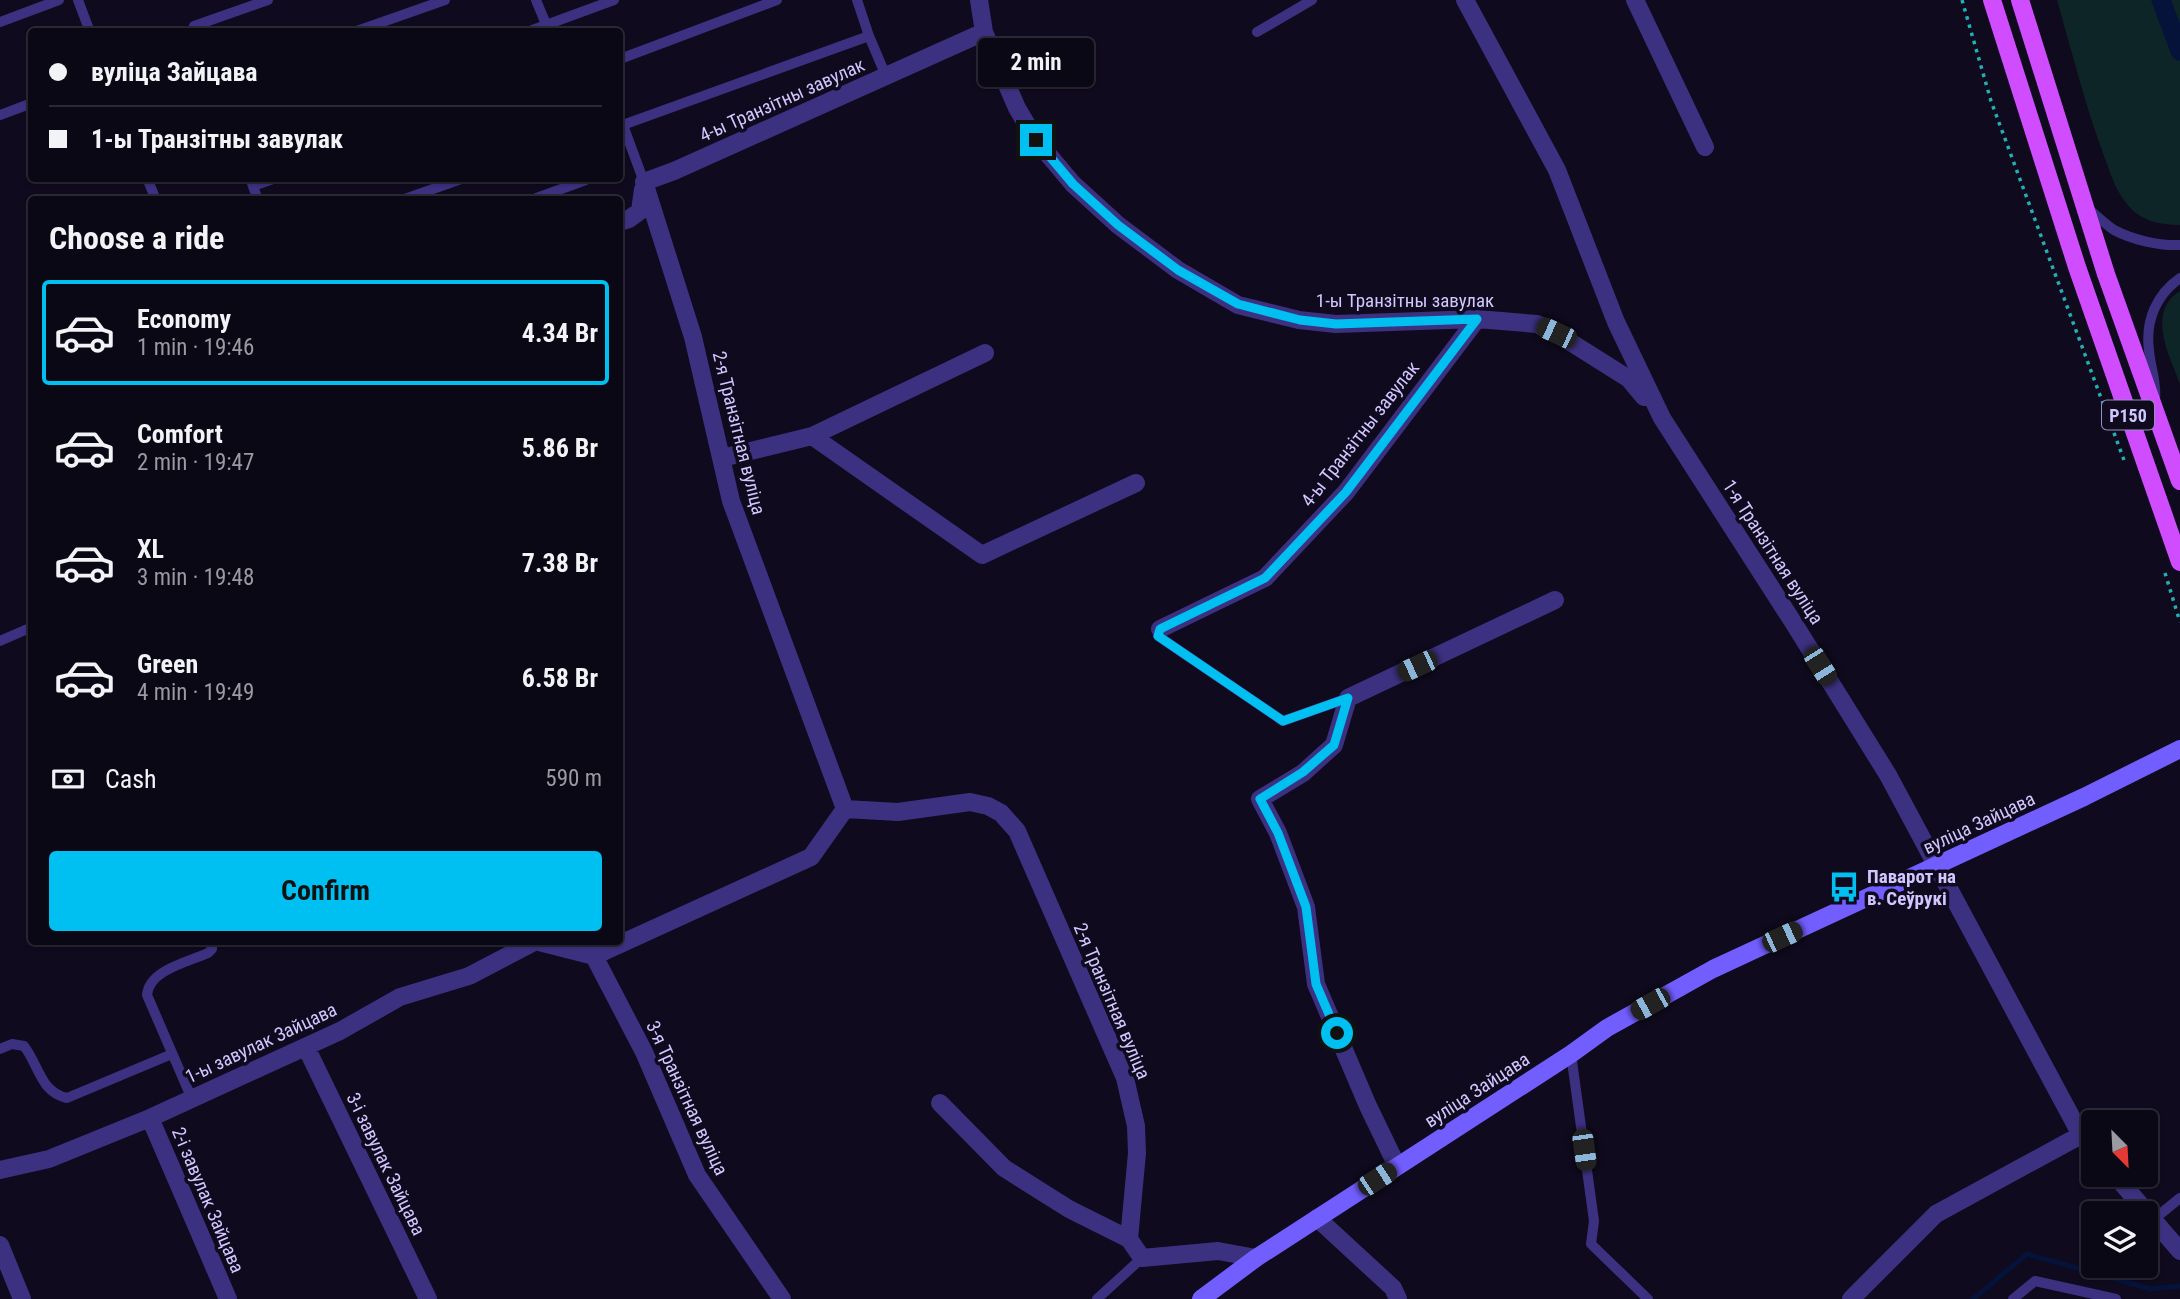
<!DOCTYPE html>
<html lang="en">
<head>
<meta charset="utf-8">
<style>
  body { margin:0; font-family:"Roboto Condensed",sans-serif; background:#14111f; color:#f1f3f6; height:100vh; display:flex; flex-direction:column; font-size:26px; white-space:nowrap }
  * { box-sizing:border-box; margin:0 }
  p { font-size:23px; color:#9a9aa1 }
  .icon { flex:none; width:38px; height:38px; fill:none; stroke:currentColor; stroke-width:2; stroke-linecap:round; stroke-linejoin:round }
  .map { position:relative; flex:1; overflow:hidden }
  .side { position:absolute; left:28px; top:196px; width:595px; height:749px; display:flex; flex-direction:column; background:#0b0816; border-radius:7px; box-shadow:0 2px 5px #0004,0 0 0 2px #2b2935 }
  .side>* { flex:none }
  .top-card { position:absolute; left:28px; top:28px; width:595px; height:154px; border-radius:7px; box-shadow:0 2px 5px #0004,0 0 0 2px #2b2935; display:grid; align-content:center; height:154px; padding:0 21px; background:#0b0816 }
  .needle { width:46px; rotate:156deg }
  .controls { position:absolute; left:2081px; top:1110px; display:grid; gap:14px }
  .controls a { display:grid; place-items:center; width:77px; height:77px; border-radius:7px; background:#0b0816; box-shadow:0 2px 5px #0004,0 0 0 2px #2b2935; font-size:35px }
  .end { position:absolute; width:32px; height:32px; margin:-16px; border:9px solid #00c0f1; background:#111; box-shadow:0 0 0 4px #111 }
  .from { border-radius:50% }
  .bubble { position:absolute; height:49px; border-radius:7px; background:#0b0816; box-shadow:0 2px 5px #0004,0 0 0 2px #2b2935; font-size:23px; font-weight:700; line-height:49px; text-align:center }
  .car { position:absolute; width:21px; height:42px; margin:-21px -10px; border-radius:9px; box-shadow:0 0 5px 2px #0007; background:linear-gradient(#222 24%,#8ab4d8 0 40%,#222 0 76%,#8ab4d8 0 86%,#222 0) }
  .top-card b { display:flex; align-items:center; gap:24px; height:66px; font-size:26px }
  .top-card b+b { border-top:2px solid #2b2935 }
  .top-card i { width:18px; height:18px; background:#f1f3f6 }
  ul { padding:0; list-style:none }
  li { display:flex; align-items:center; gap:21px; height:105px; margin:0 14px 10px; padding:0 7px; border:4px solid transparent; border-radius:7px }
  li div { flex:1 }
  li b { display:block; font-size:26px }
  li em { font-style:normal; font-weight:700 }
  li.current { border-color:#00c0f1 }
  li>.icon { width:63px; height:63px; stroke-width:1.5 }
  h2 { padding:0 21px; font-size:32px; line-height:84px }
  .pay { display:flex; align-items:center; gap:18px; height:77px; padding:0 21px; font-size:26px }
  .pay p { margin-inline-start:auto }
  .primary-button { display:flex; gap:14px; margin-top:auto; padding:14px 21px }
  .primary-button a { flex:1; height:80px; border-radius:7px; background:#00c0f1; color:#111; font-size:28px; font-weight:700; line-height:80px; text-align:center }
  .map>svg:first-child { display:block }
  .green { fill:#0d2527 }
  .lines { fill:none; stroke-linecap:round; stroke-linejoin:round }
  .stream { stroke:#05133b; stroke-width:5 }
  .canal { stroke:#05133b; stroke-width:19 }
  .path { stroke:#23afb6; stroke-width:3.5; stroke-dasharray:3.5 5; stroke-linecap:butt }
  .lane { stroke:#3c3180; stroke-width:10 }
  .street { stroke:#3c3180; stroke-width:18 }
  .secondary { stroke:#725dff; stroke-width:18 }
  .primary { stroke:#cf4dff; stroke-width:18 }
  .route { stroke:#00c0f1; stroke-width:9 }
  .labels { text-anchor:middle; dominant-baseline:central; stroke-width:7; stroke-linejoin:round; paint-order:stroke }
  .shield { fill:#0f0a1d; stroke:#988ebb; stroke-width:2 }
  .shield-label { font-size:18px; font-weight:bold; fill:#d2c6ff }
  .street-label { font-size:19px; fill:#d2c6ff; stroke:#0f0a1d }
  .poi-label { font-size:19px; font-weight:bold; fill:#d2c6ff; stroke:#0f0a1d; text-anchor:start }
</style>
</head>
<body>
<div class="map">
<svg width="2180" height="1299" viewBox="0 0 2180 1299">
  <rect width="100%" height="100%" fill="#0f0a1d"/>
  <!-- green -->
  <path class="green" d="M2057,0H2180V225C2160,225 2140,221 2127,204C2115,190 2110,172 2104,156C2085,105 2072,52 2057,0Z
    M2180,291V384C2169,355 2146,312 2180,291Z"/>
  <g class="lines">
    <!-- stream -->
    <path class="stream" d="M1973,1299L2027,1254L2151,1289L2180,1286"/>
    <!-- canal -->
    <path class="canal" d="M2161,0L2180,51"/>
    <!-- path -->
    <path class="path" d="M1962,0L1991,101L2124,460
      M2165,573L2180,622"/>
    <!-- lane -->
    <path class="lane" d="M78,0L90,32
      M536,0L548,29
      M0,22L59,0
      M196,32L194,26L268,0
      M354,32L445,0
      M527,32L614,0
      M1257,32L1312,0
      M869,36L886,76
      M620,59L777,0
      M0,115L32,103
      M623,125L644,182
      M620,126L869,36L857,0
      M147,178L156,200
      M250,178L258,200
      M253,186L276,178
      M402,200L464,178
      M531,200L586,180
      M2087,208C2096,215 2105,224 2114,230C2133,240 2159,246 2180,245
      M2155,399C2157,382 2150,366 2149,350C2145,320 2157,294 2180,278
      M1160,629L1158,636L1283,721L1348,698
      M0,641L32,627
      M0,1049L12,1044L24,1046C39,1065 40,1092 67,1098L172,1054
      M1571,1054L1594,1221L1591,1244L1648,1299
      M192,1099L147,995C149,970 188,962 208,953L212,949V942
      M2153,1220L2180,1198
      M1097,1299L1142,1258
      M2013,1299L2035,1281L2116,1299"/>
    <!-- street -->
    <path class="street" d="M979,0L984,32L1017,108L1036,140L1073,184L1118,225L1178,270L1238,305L1299,320L1336,324L1477,319L1537,324L1556,333L1629,379L1644,397
      M1465,0L1557,170L1616,322L1662,418L1793,622L1888,775L2081,1135L2093,1150
      M1635,0L1705,147
      M644,182L693,337L731,501L845,809
      M644,182L674,171L984,32
      M620,222L629,219L640,211L643,189
      M812,436L985,353
      M722,458L812,436L982,555L1136,483
      M1160,629L1265,578L1346,492L1477,319
      M539,942L594,956L644,1052L697,1175L782,1299
      M594,956L811,857L845,809L898,812L970,802L988,806L1001,813L1017,831L1125,1078L1136,1126L1137,1153L1129,1239L1142,1258L1218,1251L1256,1258
      M306,1047L428,1299
      M940,1103L1004,1168L1069,1209L1129,1239
      M150,1118L228,1299
      M1397,1166L1368,1106L1316,984L1306,907L1278,833L1260,799L1303,773L1334,745L1348,698L1555,600
      M0,1170L49,1159L150,1118L340,1031L400,997L469,976L534,942
      M2114,1174L2180,1251
      M1317,1218L1393,1288L1398,1299
      M0,1245L22,1299
      M1851,1299L1936,1214L2081,1135"/>
    <!-- secondary -->
    <path class="secondary" d="M1201,1299L1256,1258L1571,1054L1607,1028L1713,969L2084,797L2180,749"/>
    <!-- primary -->
    <path class="primary" d="M1992,0L2077,267L2180,562
      M2020,0L2106,274L2180,481"/>
  </g>
  <g class="lines">
    <!-- route -->
    <path class="route" d="M1036,140L1073,184L1118,225L1178,270L1238,304L1300,320L1336,324L1477,319L1346,492L1265,578L1160,629L1158,636L1283,721L1348,698L1334,745L1303,772L1260,799L1278,833L1306,907L1316,984L1337,1033"/>
  </g>
  <!-- icons -->
  <defs>
    <g id="bus-bare" transform="scale(2.415)"><path d="M-5-6H5V4H4V6H2V4H-2V6H-4V4H-5ZM-3.5-4V0h7V-4ZM-3.5 1.2v1.5H-2V1.2ZM2 1.2v1.5H3.5V1.2Z" fill="#00c0f1" stroke="#0f0a1d" stroke-width="2.5" paint-order="stroke"/></g>
  </defs>
  <g fill-rule="evenodd">
    <use href="#bus-bare" x="1844" y="887"/>
  </g>
  <g class="labels">
    <!-- shield labels -->
    <rect class="shield" x="2102" y="400.5" width="52" height="29" rx="5"/>
    <g class="shield-label">
      <text x="2128" y="415">Р150</text>
    </g>
    <!-- street labels -->
    <g class="street-label">
      <text transform="translate(782 100) rotate(-24)">4-ы Транзітны завулак</text>
      <text x="1405" y="300">1-ы Транзітны завулак</text>
      <text transform="translate(739 433) rotate(76)">2-я Транзітная вуліца</text>
      <text transform="translate(1360 434) rotate(-52)">4-ы Транзітны завулак</text>
      <text transform="translate(1773 552) rotate(57)">1-я Транзітная вуліца</text>
      <text transform="translate(1979 823) rotate(-25)">вуліца Зайцава</text>
      <text transform="translate(1112 1001) rotate(67)">2-я Транзітная вуліца</text>
      <text transform="translate(261 1043) rotate(-25)">1-ы завулак Зайцава</text>
      <text transform="translate(1477 1090) rotate(-33)">вуліца Зайцава</text>
      <text transform="translate(687 1098) rotate(65)">3-я Транзітная вуліца</text>
      <text transform="translate(386 1164) rotate(64)">3-і завулак Зайцава</text>
      <text transform="translate(208 1200) rotate(67)">2-і завулак Зайцава</text>
    </g>
    <!-- poi labels -->
    <g class="poi-label">
      <text x="1867" y="876">Паварот на<tspan x="1867" dy="22">в. Сеўрукі</tspan></text>
    </g>
  </g>
</svg>
<div class="controls">
<a><svg class="needle" viewBox="-14 -14 28 28"><path d="M0-13l5 13h-10z" fill="#e53935"/><path d="M0 13l5-13h-10z" fill="#9a9aa1"/></svg></a>
<a><svg class="icon" aria-label="layers" viewBox="0 0 24 24"><path d="M12 4l9 5-9 5-9-5zM3 14l9 5 9-5"/></svg></a>
</div>
<i class="end from" style="left:1337px;top:1033px"></i>
<i class="end" style="left:1036px;top:140px"></i>
<div class="bubble" style="left:978px;top:38px;width:116px">2 min</div>
<i class="car" style="left:1556px;top:333px;rotate:295deg"></i>
<i class="car" style="left:1417px;top:666px;rotate:245deg"></i>
<i class="car" style="left:1820px;top:666px;rotate:148deg"></i>
<i class="car" style="left:1782px;top:937px;rotate:65deg"></i>
<i class="car" style="left:1650px;top:1004px;rotate:241deg"></i>
<i class="car" style="left:1584px;top:1150px;rotate:172deg"></i>
<i class="car" style="left:1377px;top:1179px;rotate:57deg"></i>
<div class="top-card">
<b><i class="from"></i>вуліца Зайцава</b>
<b><i></i>1-ы Транзітны завулак</b>
</div>
<section class="side">
<h2>Choose a ride</h2>
<ul>
<li class="current"><svg class="icon" aria-label="car" viewBox="0 0 24 24"><path d="M5 17H2v-5l4-1 3-4h7l3 4 3 1v5h-3M9 17h6M6 11h13"/><circle cx="7" cy="17" r="2"/><circle cx="17" cy="17" r="2"/></svg><div><b>Economy</b><p>1 min · 19:46</p></div><em>4.34 Br</em></li>
<li><svg class="icon" aria-label="car" viewBox="0 0 24 24"><path d="M5 17H2v-5l4-1 3-4h7l3 4 3 1v5h-3M9 17h6M6 11h13"/><circle cx="7" cy="17" r="2"/><circle cx="17" cy="17" r="2"/></svg><div><b>Comfort</b><p>2 min · 19:47</p></div><em>5.86 Br</em></li>
<li><svg class="icon" aria-label="car" viewBox="0 0 24 24"><path d="M5 17H2v-5l4-1 3-4h7l3 4 3 1v5h-3M9 17h6M6 11h13"/><circle cx="7" cy="17" r="2"/><circle cx="17" cy="17" r="2"/></svg><div><b>XL</b><p>3 min · 19:48</p></div><em>7.38 Br</em></li>
<li><svg class="icon" aria-label="car" viewBox="0 0 24 24"><path d="M5 17H2v-5l4-1 3-4h7l3 4 3 1v5h-3M9 17h6M6 11h13"/><circle cx="7" cy="17" r="2"/><circle cx="17" cy="17" r="2"/></svg><div><b>Green</b><p>4 min · 19:49</p></div><em>6.58 Br</em></li>
</ul>
<div class="pay"><svg class="icon" aria-label="cash" viewBox="0 0 24 24"><path d="M3 7h18v10H3z"/><circle cx="12" cy="12" r="2"/></svg>Cash<p>590 m</p></div>
<div class="primary-button"><a>Confirm</a></div>
</section>
</div>
</body>
</html>
